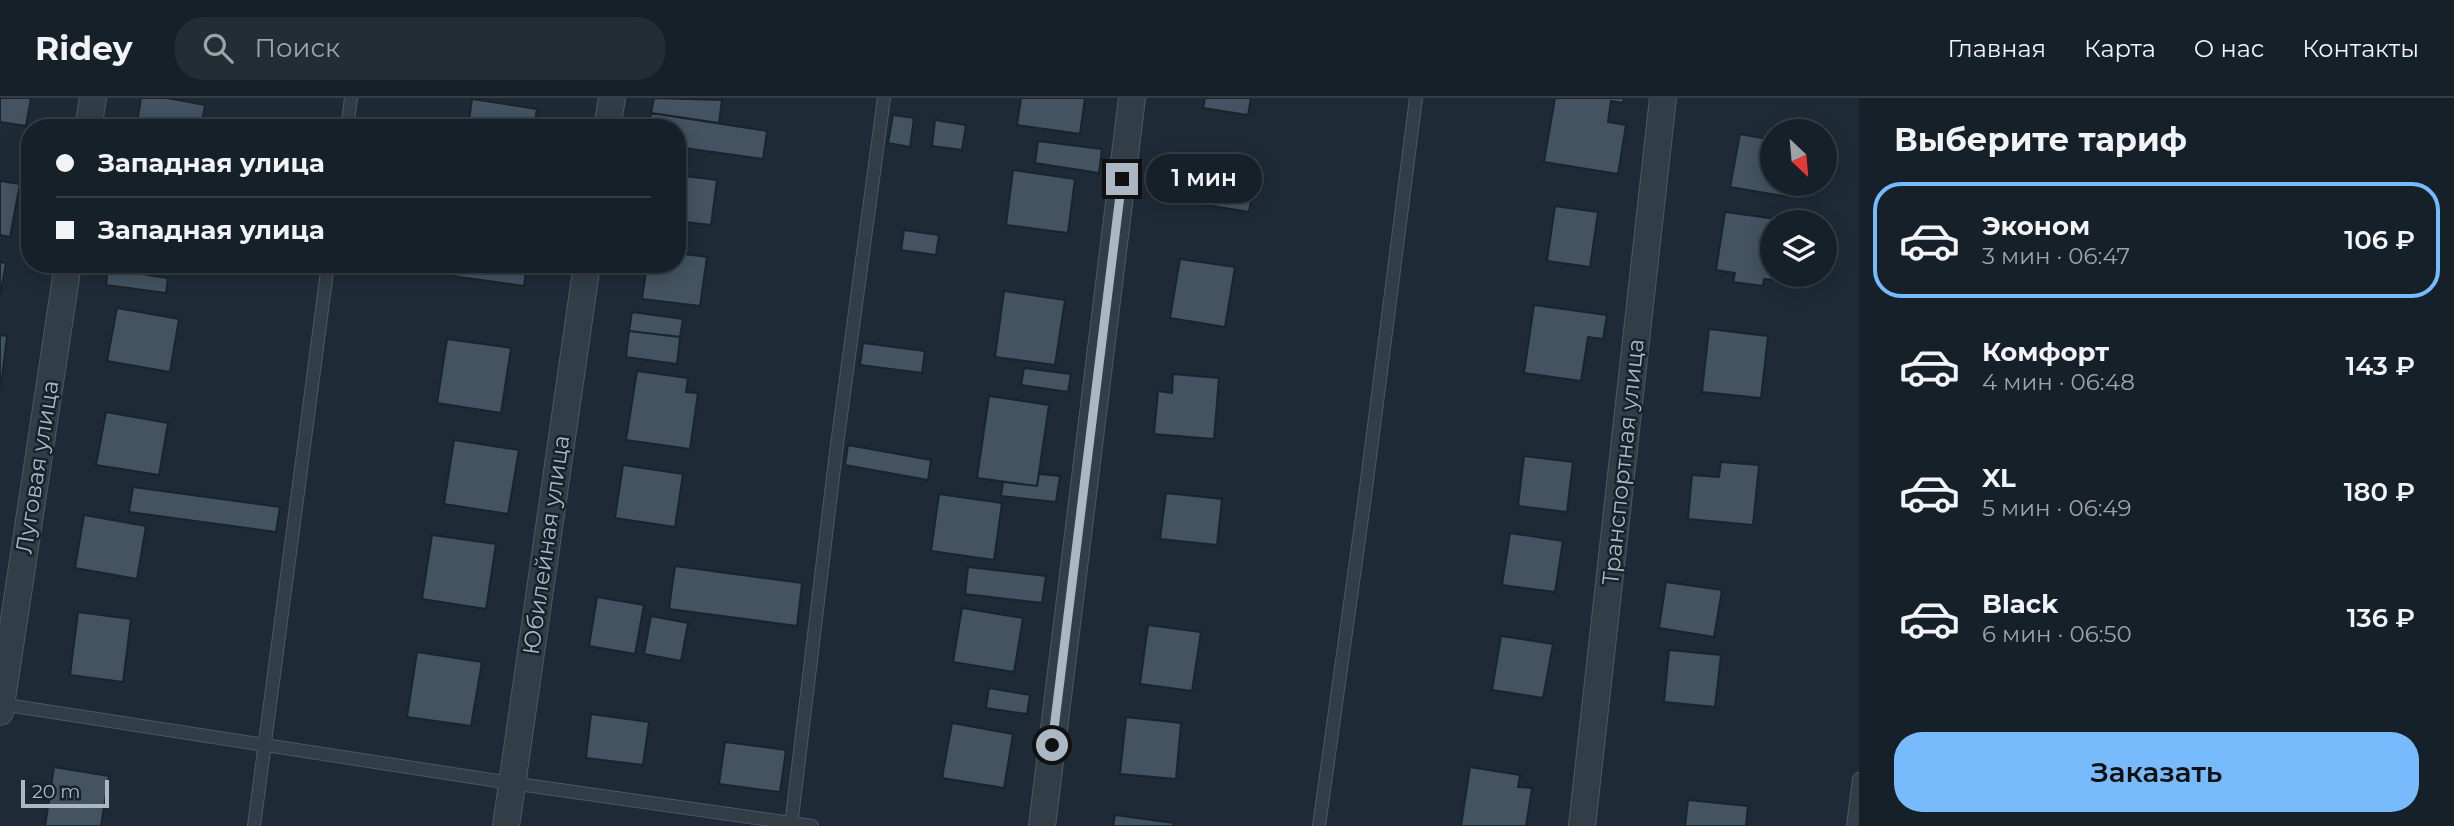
<!DOCTYPE html>
<html lang="ru">
<head>
<meta charset="utf-8">
<style>
  body { margin:0; font-family:Montserrat,sans-serif; background:#232d34; color:#f1f3f6; height:100vh; display:flex; flex-direction:column; font-size:26px; white-space:nowrap }
  * { box-sizing:border-box; margin:0 }
  p { font-size:23px; color:#9ea3a8 }
  .icon { flex:none; width:38px; height:38px; fill:none; stroke:currentColor; stroke-width:2; stroke-linecap:round; stroke-linejoin:round }
  .map { position:relative; flex:1; overflow:hidden }
  .drawer { display:flex; flex-direction:column; background:#162028; width:595px }
  .drawer>* { flex:none }
  .hud { position:absolute; left:21px; top:21px; width:665px; height:154px; border-radius:28px; box-shadow:0 4px 18px #0003,0 0 0 2px #353e45; display:grid; align-content:center; height:154px; padding:0 35px; background:#162028 }
  .needle { width:46px; rotate:154deg }
  .tools { position:absolute; left:1760px; top:21px; display:grid; gap:14px }
  .tools a { display:grid; place-items:center; width:77px; height:77px; border-radius:50%; background:#162028; box-shadow:0 4px 18px #0003,0 0 0 2px #353e45; font-size:35px }
  .scale { position:absolute; left:21px; bottom:18px; width:88px; box-sizing:border-box; padding-left:7px; border:4px solid #abb8c4; border-top:0; font-size:19px; line-height:24px; white-space:nowrap; color:#abb8c4; -webkit-text-stroke:5px #17222b; paint-order:stroke }
  .end { position:absolute; width:32px; height:32px; margin:-16px; border:9px solid #abb8c4; background:#111; box-shadow:0 0 0 4px #111 }
  .from { border-radius:50% }
  .bubble { position:absolute; height:49px; border-radius:24px; background:#162028; box-shadow:0 4px 18px #0003,0 0 0 2px #353e45; font-size:23px; font-weight:600; line-height:49px; text-align:center }
  .hud b { display:flex; align-items:center; gap:24px; height:66px; font-size:26px }
  .hud b+b { border-top:2px solid #353e45 }
  .hud i { width:18px; height:18px; background:#f1f3f6 }
  ul { padding:0; list-style:none }
  li { display:flex; align-items:center; gap:21px; height:116px; margin:0 14px 10px; padding:0 21px; border:4px solid transparent; border-radius:28px }
  li div { flex:1 }
  li b { display:block; font-size:26px }
  li em { font-style:normal; font-weight:600 }
  li.current { border-color:#77bbfd }
  li>.icon { width:63px; height:63px; stroke-width:1.5 }
  h2 { padding:0 35px; font-size:32px; line-height:84px }
  .button { display:flex; gap:14px; margin-top:auto; padding:14px 35px }
  .button a { flex:1; height:80px; border-radius:28px; background:#77bbfd; color:#111; font-size:28px; font-weight:600; line-height:80px; text-align:center }
  header { display:flex; align-items:center; gap:42px; box-sizing:border-box; height:98px; padding:0 35px; background:#162028; border-bottom:2px solid #353e45 }
  header strong { font-size:33px }
  nav { display:flex; gap:38px; margin-inline-start:auto; font-size:24px }
  .search { width:490px; height:63px; background:#232d34; display:flex; align-items:center; gap:18px; box-sizing:border-box; padding:0 24px; border-radius:28px; color:#9ea3a8; font-size:26px }
  main { display:flex; flex:1; min-height:0 }
  .map>svg:first-child { display:block }
  .building { fill:#445361; stroke:#19242d; stroke-width:2 }
  .lines { fill:none; stroke-linecap:round; stroke-linejoin:round }
  .lane-casing { stroke:#4c5862; stroke-width:14 }
  .street-casing { stroke:#4c5862; stroke-width:28 }
  .lane { stroke:#313d47; stroke-width:12 }
  .street { stroke:#313d47; stroke-width:26 }
  .route { stroke:#abb8c4; stroke-width:9 }
  .labels { text-anchor:middle; dominant-baseline:central; stroke-width:5; stroke-linejoin:round; paint-order:stroke }
  .street-label { font-size:23px; fill:#abb8c4; stroke:#17222b }
</style>
</head>
<body>
<header>
<strong>Ridey</strong>
<div class="search"><svg class="icon" aria-label="search" viewBox="0 0 24 24"><circle cx="10" cy="10" r="6"/><path d="M15 15l6 6"/></svg>Поиск</div>
<nav><a>Главная</a><a>Карта</a><a>О нас</a><a>Контакты</a></nav>
</header>
<main>
<div class="map">
<svg width="1859" height="728" viewBox="0 0 1859 728">
  <rect width="100%" height="100%" fill="#1e2b36"/>
  <!-- building -->
  <path class="building" d="M0,0H31L26,28L0,24Z
    M141,0H167L205,7L201,30H136Z
    M654,0L722,2L719,25L651,15Z
    M1021,0H1085L1080,36L1017,27Z
    M1205,0H1251L1248,17L1203,10Z
    M1555,0H1624L1623,5L1611,3L1608,24L1626,27L1618,76L1544,64Z
    M472,1L537,11L534,30H468Z
    M651,15L767,33L763,61L677,49V30H649Z
    M893,17L914,20L910,49L888,45Z
    M935,22L966,27L962,52L932,48Z
    M1740,36L1773,42V86H1790L1788,99L1730,89Z
    M1038,43L1102,51L1099,75L1035,65Z
    M1201,58L1257,67L1249,114L1194,105Z
    M1013,72L1075,81L1068,135L1006,127Z
    M677,77L717,82L711,127L677,123Z
    M0,83L20,86L10,139L0,137Z
    M1555,108L1598,114L1590,169L1547,163Z
    M1725,114L1784,122V124H1773V177H1776L1775,182L1764,181L1763,188L1733,184L1735,175L1716,172Z
    M904,132L939,137L936,157L901,152Z
    M677,155L707,159L700,208L642,201L647,166H677Z
    M1180,161L1235,169L1225,229L1170,220Z
    M0,164L6,165L0,199Z
    M454,166H527L524,188L452,178Z
    M108,171L168,180L166,195L106,187Z
    M1004,193L1065,202L1055,267L995,259Z
    M1534,207L1607,217L1603,241L1588,239L1581,283L1524,275Z
    M117,210L179,221L170,274L107,263Z
    M632,214L683,221L680,239L629,233Z
    M1709,231L1768,238L1761,300L1702,294Z
    M629,233L680,239L677,266L626,259Z
    M0,237L7,238L1,288H0Z
    M447,241L511,250L501,315L437,305Z
    M863,245L925,253L922,275L860,267Z
    M1024,270L1071,276L1068,294L1021,287Z
    M637,273L688,280L686,294L698,295L690,351L626,342Z
    M1173,276L1219,280L1214,341L1154,336L1158,293L1172,295Z
    M989,298L1049,307L1037,388L977,380Z
    M106,314L168,325L159,377L96,367Z
    M454,342L519,352L508,416L444,406Z
    M848,347L931,362L928,382L845,367Z
    M1524,358L1573,364L1567,414L1518,408Z
    M1721,364L1759,367L1753,427L1688,421L1692,377L1719,379Z
    M623,367L683,376L675,429L615,420Z
    M1039,376L1060,378L1056,404L1001,398L1003,384L1037,388Z
    M133,389L280,409L276,434L129,414Z
    M1166,395L1222,401L1217,447L1160,441Z
    M939,396L1002,405L994,462L931,453Z
    M84,417L146,428L137,481L75,470Z
    M1510,435L1563,443L1555,494L1502,487Z
    M432,437L496,446L486,511L422,501Z
    M675,468L802,485L797,528L669,511Z
    M968,469L1046,478L1042,505L965,496Z
    M1666,484L1722,492L1714,539L1659,530Z
    M597,499L644,507L635,556L589,548Z
    M962,510L1023,520L1014,574L953,564Z
    M78,514L131,521L123,584L70,577Z
    M651,518L688,525L681,563L644,556Z
    M1148,527L1201,534L1192,593L1140,586Z
    M1501,538L1553,546L1543,600L1492,592Z
    M1669,552L1721,557L1715,609L1664,604Z
    M417,554L482,564L471,628L407,619Z
    M989,590L1030,597L1027,616L986,610Z
    M591,616L649,624L643,667L586,660Z
    M1126,619L1181,625L1176,681L1120,676Z
    M952,625L1013,636L1004,690L942,680Z
    M725,644L786,652L780,694L719,686Z
    M54,669L109,678L101,728H45Z
    M1470,669L1520,677L1518,689L1532,690L1526,728H1461Z
    M1688,702L1748,708L1746,728H1685Z
    M1115,717L1174,725L1173,728H1113Z"/>
  <g class="lines">
    <!-- lane casing -->
    <g class="lane-casing">
      <path id="lane" d="M347,30L351,0
        M0,606L511,685L812,728
        M254,728L328,166
        M791,728L836,354L884,0
        M1319,728L1365,398L1416,0
        M1853,728L1859,681"/>
    </g>
    <!-- street casing -->
    <g class="street-casing">
      <path id="street" d="M88,30L93,0
        M607,30L612,0
        M0,614L68,166
        M506,728L587,166
        M1042,728L1132,0
        M1582,728L1663,0"/>
    </g>
    <!-- lane -->
    <use href="#lane" class="lane"/>
    <!-- street -->
    <use href="#street" class="street"/>
  </g>
  <g class="lines">
    <!-- route -->
    <path class="route" d="M1052,647L1122,81"/>
  </g>
  <g class="labels">
    <!-- street labels -->
    <g class="street-label">
      <text transform="translate(1623 364) rotate(-84)">Транспортная улица</text>
      <text transform="translate(37 369) rotate(-81)">Луговая улица</text>
      <text transform="translate(546 447) rotate(-82)">Юбилейная улица</text>
    </g>
  </g>
</svg>
<div class="tools">
<a><svg class="needle" viewBox="-14 -14 28 28"><path d="M0-13l5 13h-10z" fill="#e53935"/><path d="M0 13l5-13h-10z" fill="#9ea3a8"/></svg></a>
<a><svg class="icon" aria-label="layers" viewBox="0 0 24 24"><path d="M12 4l9 5-9 5-9-5zM3 14l9 5 9-5"/></svg></a>
</div>
<div class="scale">20 m</div>
<i class="end from" style="left:1052px;top:647px"></i>
<i class="end" style="left:1122px;top:81px"></i>
<div class="bubble" style="left:1146px;top:56px;width:116px">1 мин</div>
<div class="hud">
<b><i class="from"></i>Западная улица</b>
<b><i></i>Западная улица</b>
</div>
</div>
<section class="drawer">
<h2>Выберите тариф</h2>
<ul>
<li class="current"><svg class="icon" aria-label="car" viewBox="0 0 24 24"><path d="M5 17H2v-5l4-1 3-4h7l3 4 3 1v5h-3M9 17h6M6 11h13"/><circle cx="7" cy="17" r="2"/><circle cx="17" cy="17" r="2"/></svg><div><b>Эконом</b><p>3 мин · 06:47</p></div><em>106 ₽</em></li>
<li><svg class="icon" aria-label="car" viewBox="0 0 24 24"><path d="M5 17H2v-5l4-1 3-4h7l3 4 3 1v5h-3M9 17h6M6 11h13"/><circle cx="7" cy="17" r="2"/><circle cx="17" cy="17" r="2"/></svg><div><b>Комфорт</b><p>4 мин · 06:48</p></div><em>143 ₽</em></li>
<li><svg class="icon" aria-label="car" viewBox="0 0 24 24"><path d="M5 17H2v-5l4-1 3-4h7l3 4 3 1v5h-3M9 17h6M6 11h13"/><circle cx="7" cy="17" r="2"/><circle cx="17" cy="17" r="2"/></svg><div><b>XL</b><p>5 мин · 06:49</p></div><em>180 ₽</em></li>
<li><svg class="icon" aria-label="car" viewBox="0 0 24 24"><path d="M5 17H2v-5l4-1 3-4h7l3 4 3 1v5h-3M9 17h6M6 11h13"/><circle cx="7" cy="17" r="2"/><circle cx="17" cy="17" r="2"/></svg><div><b>Black</b><p>6 мин · 06:50</p></div><em>136 ₽</em></li>
</ul>
<div class="button"><a>Заказать</a></div>
</section>
</main>
</body>
</html>
